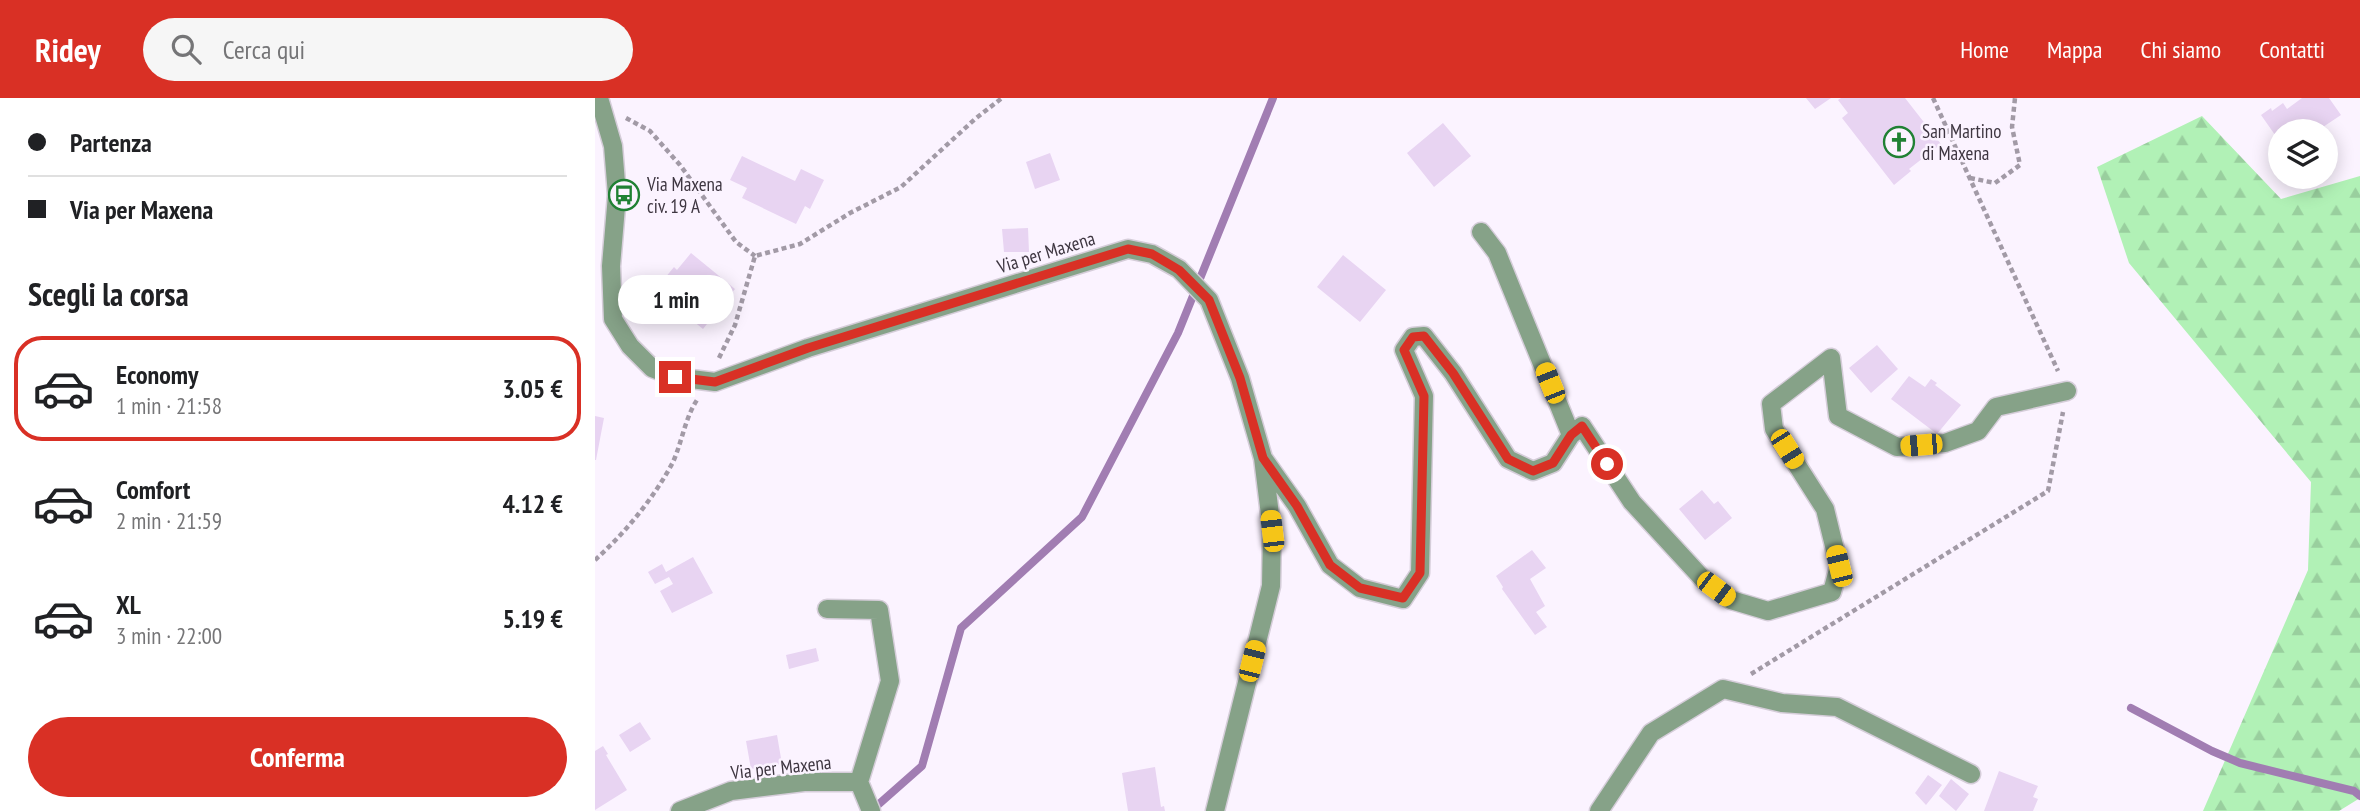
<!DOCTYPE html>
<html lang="it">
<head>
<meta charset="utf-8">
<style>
  body { margin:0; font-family:"PT Sans Narrow",sans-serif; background:#f6f6f6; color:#202124; height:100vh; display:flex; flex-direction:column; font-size:26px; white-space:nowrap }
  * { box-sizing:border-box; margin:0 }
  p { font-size:23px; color:#757577 }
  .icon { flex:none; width:38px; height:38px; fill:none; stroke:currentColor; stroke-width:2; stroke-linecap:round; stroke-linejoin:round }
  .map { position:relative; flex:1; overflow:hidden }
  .details { display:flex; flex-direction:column; background:#fff; width:595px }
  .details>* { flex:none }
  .banner { display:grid; align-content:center; height:154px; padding:0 28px; background:#fff }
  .fabs { position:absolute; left:1673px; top:21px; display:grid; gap:14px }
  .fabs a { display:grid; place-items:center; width:70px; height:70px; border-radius:50%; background:#fff; box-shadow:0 4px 18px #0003; font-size:35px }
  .end { position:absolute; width:32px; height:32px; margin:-16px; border:9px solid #d93025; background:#fff; box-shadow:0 0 0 4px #fff }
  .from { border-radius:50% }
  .bubble { position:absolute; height:49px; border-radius:24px; background:#fff; box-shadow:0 4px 18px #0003; font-size:23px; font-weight:700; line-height:49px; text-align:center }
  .car { position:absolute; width:21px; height:42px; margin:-21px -10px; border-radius:9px; box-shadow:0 0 5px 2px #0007; background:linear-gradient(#f5c518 24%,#345 0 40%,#f5c518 0 76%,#345 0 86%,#f5c518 0) }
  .banner b { display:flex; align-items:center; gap:24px; height:66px; font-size:26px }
  .banner b+b { border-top:2px solid #e0e0e0 }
  .banner i { width:18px; height:18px; background:#202124 }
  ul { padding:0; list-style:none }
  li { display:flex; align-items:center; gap:21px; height:105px; margin:0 14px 10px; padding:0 14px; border:4px solid transparent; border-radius:28px }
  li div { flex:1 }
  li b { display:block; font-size:26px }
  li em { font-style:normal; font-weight:700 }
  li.current { border-color:#d93025 }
  li>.icon { width:63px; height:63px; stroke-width:1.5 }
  h2 { padding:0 28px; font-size:32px; line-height:84px }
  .cta { display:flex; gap:14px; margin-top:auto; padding:14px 28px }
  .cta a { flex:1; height:80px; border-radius:42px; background:#d93025; color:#fff; font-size:28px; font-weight:700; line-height:80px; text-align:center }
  header { display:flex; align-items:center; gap:42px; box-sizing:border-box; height:98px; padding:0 35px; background:#d93025; color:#fff }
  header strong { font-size:33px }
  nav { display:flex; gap:38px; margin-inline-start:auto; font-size:24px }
  .search { width:490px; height:63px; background:#f6f6f6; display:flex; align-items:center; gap:18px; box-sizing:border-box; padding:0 24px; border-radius:38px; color:#757577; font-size:26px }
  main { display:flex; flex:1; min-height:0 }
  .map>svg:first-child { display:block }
  .forest { fill:url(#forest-firs) }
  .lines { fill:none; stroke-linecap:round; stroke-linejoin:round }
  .stream { stroke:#a17db2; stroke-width:8 }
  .building { fill:#e8d4f2 }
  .minor-casing { stroke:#d5cdd9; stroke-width:21 }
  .path { stroke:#a29aa6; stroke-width:4.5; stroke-dasharray:5 3.5; stroke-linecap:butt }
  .minor { stroke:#86a288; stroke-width:18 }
  .route { stroke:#d93025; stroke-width:9 }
  .labels { text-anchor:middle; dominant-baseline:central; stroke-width:5; stroke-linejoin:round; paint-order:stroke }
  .poi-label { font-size:19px; fill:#3e3641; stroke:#fbf3ff; text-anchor:start }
  .street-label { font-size:19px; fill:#3e3641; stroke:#fbf3ff }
</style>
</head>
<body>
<header>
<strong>Ridey</strong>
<div class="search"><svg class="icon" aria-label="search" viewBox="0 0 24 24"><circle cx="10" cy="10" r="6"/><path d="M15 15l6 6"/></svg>Cerca qui</div>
<nav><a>Home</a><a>Mappa</a><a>Chi siamo</a><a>Contatti</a></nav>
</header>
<main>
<section class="details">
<div class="banner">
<b><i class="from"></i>Partenza</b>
<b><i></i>Via per Maxena</b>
</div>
<h2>Scegli la corsa</h2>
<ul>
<li class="current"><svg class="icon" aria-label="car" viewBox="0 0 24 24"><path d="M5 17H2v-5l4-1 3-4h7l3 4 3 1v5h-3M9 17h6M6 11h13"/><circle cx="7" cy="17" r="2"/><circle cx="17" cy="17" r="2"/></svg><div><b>Economy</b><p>1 min · 21:58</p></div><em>3.05 €</em></li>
<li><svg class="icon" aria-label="car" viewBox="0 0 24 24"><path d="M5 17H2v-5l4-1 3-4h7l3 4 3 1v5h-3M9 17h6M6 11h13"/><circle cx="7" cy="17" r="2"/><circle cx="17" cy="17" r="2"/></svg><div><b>Comfort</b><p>2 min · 21:59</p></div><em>4.12 €</em></li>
<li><svg class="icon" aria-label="car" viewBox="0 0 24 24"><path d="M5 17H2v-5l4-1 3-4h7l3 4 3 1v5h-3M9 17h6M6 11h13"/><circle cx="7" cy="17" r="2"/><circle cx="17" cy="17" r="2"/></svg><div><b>XL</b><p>3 min · 22:00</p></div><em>5.19 €</em></li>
</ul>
<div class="cta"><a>Conferma</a></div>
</section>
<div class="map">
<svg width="1765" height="713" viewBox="0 0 1765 713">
  <defs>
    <pattern id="forest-firs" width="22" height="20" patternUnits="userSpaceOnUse" patternTransform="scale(1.75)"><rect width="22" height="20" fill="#b1f1b6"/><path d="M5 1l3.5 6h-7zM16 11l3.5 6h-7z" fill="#99cf9e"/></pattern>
  </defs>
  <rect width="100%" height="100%" fill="#fbf3ff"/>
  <!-- forest -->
  <path class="forest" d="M1607,18L1686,101L1765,78V700L1744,713H1608L1713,472L1716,384L1534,165L1502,69Z"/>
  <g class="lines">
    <!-- stream -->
    <path class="stream" d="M1536,610L1617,653L1645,665L1759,693L1765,698
      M276,713L327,668L366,530L487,419L583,235L678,0"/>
  </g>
  <!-- building -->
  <path class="building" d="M1211,0H1236L1220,11Z
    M1246,0H1310L1346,46L1314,71L1316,73L1299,87L1247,20L1253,15L1243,2Z
    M1707,0H1734L1746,17L1722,33H1717L1715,30L1710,33H1685V44L1666,17L1676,10L1677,13L1688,5L1692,11Z
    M848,25L876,58L839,89L812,55Z
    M455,55L465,82L440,91L431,64Z
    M147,58L200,83L206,71L229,82L215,111L210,108L201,126L147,100L152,90L135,82Z
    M433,130L434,154H409L407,131Z
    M96,155L140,191L108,231L60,192L79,169L82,172Z
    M748,157L791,192L765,224L722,189Z
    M1282,247L1303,271L1276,295L1254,270Z
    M1314,278L1330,289L1336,281L1342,285L1340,287L1366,307L1342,336L1296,301Z
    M0,318L9,320L1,362H0Z
    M1107,392L1119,406L1123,403L1137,420L1110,442L1084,411Z
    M937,452L951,470L935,481L950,508L941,514L952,529L940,537L907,491L908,489L901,478Z
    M98,459L118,495L77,515L65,493L78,486L74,479L60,486L53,474L67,466L71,474Z
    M221,550L224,563L194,571L191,557Z
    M45,624L56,641L35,654L24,637Z
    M182,637L187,666L156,671L151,643Z
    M8,648L13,656L11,657L32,692L0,712V653Z
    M560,669L566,709L569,708L570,713H533L527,675Z
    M1404,673L1443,688L1438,699L1443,701L1438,713H1389Z
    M1333,677L1347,687L1331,707L1320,695Z
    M1356,681L1374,696L1361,713L1344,698Z"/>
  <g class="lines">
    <!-- minor casing -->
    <g class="minor-casing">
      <path id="minor" d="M4,0L18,48L22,97L16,168L18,221L35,248L57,270L80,279L120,284L213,250L533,151L557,156L584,171L614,202L645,280L668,360L677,433L676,488L620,713
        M886,134L902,155L976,337
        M668,360L702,408L735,467L765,490L808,501L825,475L829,298L809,252L818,239L829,238L858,275L913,361L938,373L958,365L976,337L987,328L1037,404L1107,480L1136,502L1173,513L1237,494L1244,468L1230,411L1179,331L1176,306L1236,260L1243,318L1302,349L1350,345L1383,333L1401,309L1472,293
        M232,511L284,512L295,583L264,684
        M85,713L136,693L209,684H264L276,713
        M1004,713L1056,635L1128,591L1187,605L1242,609L1376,676"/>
    </g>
    <!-- path -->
    <path class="path" d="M1338,0L1463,273
      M31,20L55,33L85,67L141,144L160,158
      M1375,80L1400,85L1425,67L1417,29L1420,0
      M124,260L140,227L160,158L205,146L255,115L306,89L380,21L407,0
      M0,462C30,435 59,400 78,364C87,344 90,320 102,302
      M1156,576L1453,393L1468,314"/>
    <!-- minor -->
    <use href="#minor" class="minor"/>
  </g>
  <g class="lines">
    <!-- route -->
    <path class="route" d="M80,279L120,284L213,250L533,151L557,156L584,172L614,202L645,280L668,360L702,408L735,467L765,490L808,500L825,475L829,298L809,252L818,239L829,238L858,275L913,361L938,373L958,365L976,337L987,328L1012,366"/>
  </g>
  <!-- icons -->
  <defs>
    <g id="church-ring" transform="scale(1.575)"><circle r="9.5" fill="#fbf3ff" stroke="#208134" stroke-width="1.5"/><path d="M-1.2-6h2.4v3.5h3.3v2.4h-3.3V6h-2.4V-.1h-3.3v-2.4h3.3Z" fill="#208134"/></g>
    <g id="bus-ring" transform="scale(1.575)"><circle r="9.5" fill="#fbf3ff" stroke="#208134" stroke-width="1.5"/><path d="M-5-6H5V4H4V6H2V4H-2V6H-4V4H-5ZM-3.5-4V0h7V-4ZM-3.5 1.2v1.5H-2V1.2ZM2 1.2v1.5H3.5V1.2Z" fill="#208134"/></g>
  </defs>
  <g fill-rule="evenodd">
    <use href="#church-ring" x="1304" y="44"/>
    <use href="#bus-ring" x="29" y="97"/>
  </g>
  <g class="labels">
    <!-- poi labels -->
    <g class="poi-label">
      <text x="1327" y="33">San Martino<tspan x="1327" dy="22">di Maxena</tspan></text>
      <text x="52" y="86">Via Maxena<tspan x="52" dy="22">civ. 19 A</tspan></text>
    </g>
    <!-- street labels -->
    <g class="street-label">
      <text transform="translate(451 154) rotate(-17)">Via per Maxena</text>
      <text transform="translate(186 669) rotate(-6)">Via per Maxena</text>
    </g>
  </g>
</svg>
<div class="fabs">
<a><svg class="icon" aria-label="layers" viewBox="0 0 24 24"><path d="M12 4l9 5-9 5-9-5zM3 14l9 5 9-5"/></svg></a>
</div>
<i class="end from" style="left:1012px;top:366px"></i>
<i class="end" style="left:80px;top:279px"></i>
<div class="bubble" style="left:23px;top:177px;width:116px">1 min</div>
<i class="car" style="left:955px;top:285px;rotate:338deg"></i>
<i class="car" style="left:1326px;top:347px;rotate:265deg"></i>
<i class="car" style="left:1192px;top:351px;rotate:148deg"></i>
<i class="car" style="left:677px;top:433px;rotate:353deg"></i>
<i class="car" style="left:1244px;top:468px;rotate:346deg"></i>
<i class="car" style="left:1121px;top:491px;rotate:127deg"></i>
<i class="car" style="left:657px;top:563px;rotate:14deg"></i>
</div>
</main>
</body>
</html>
